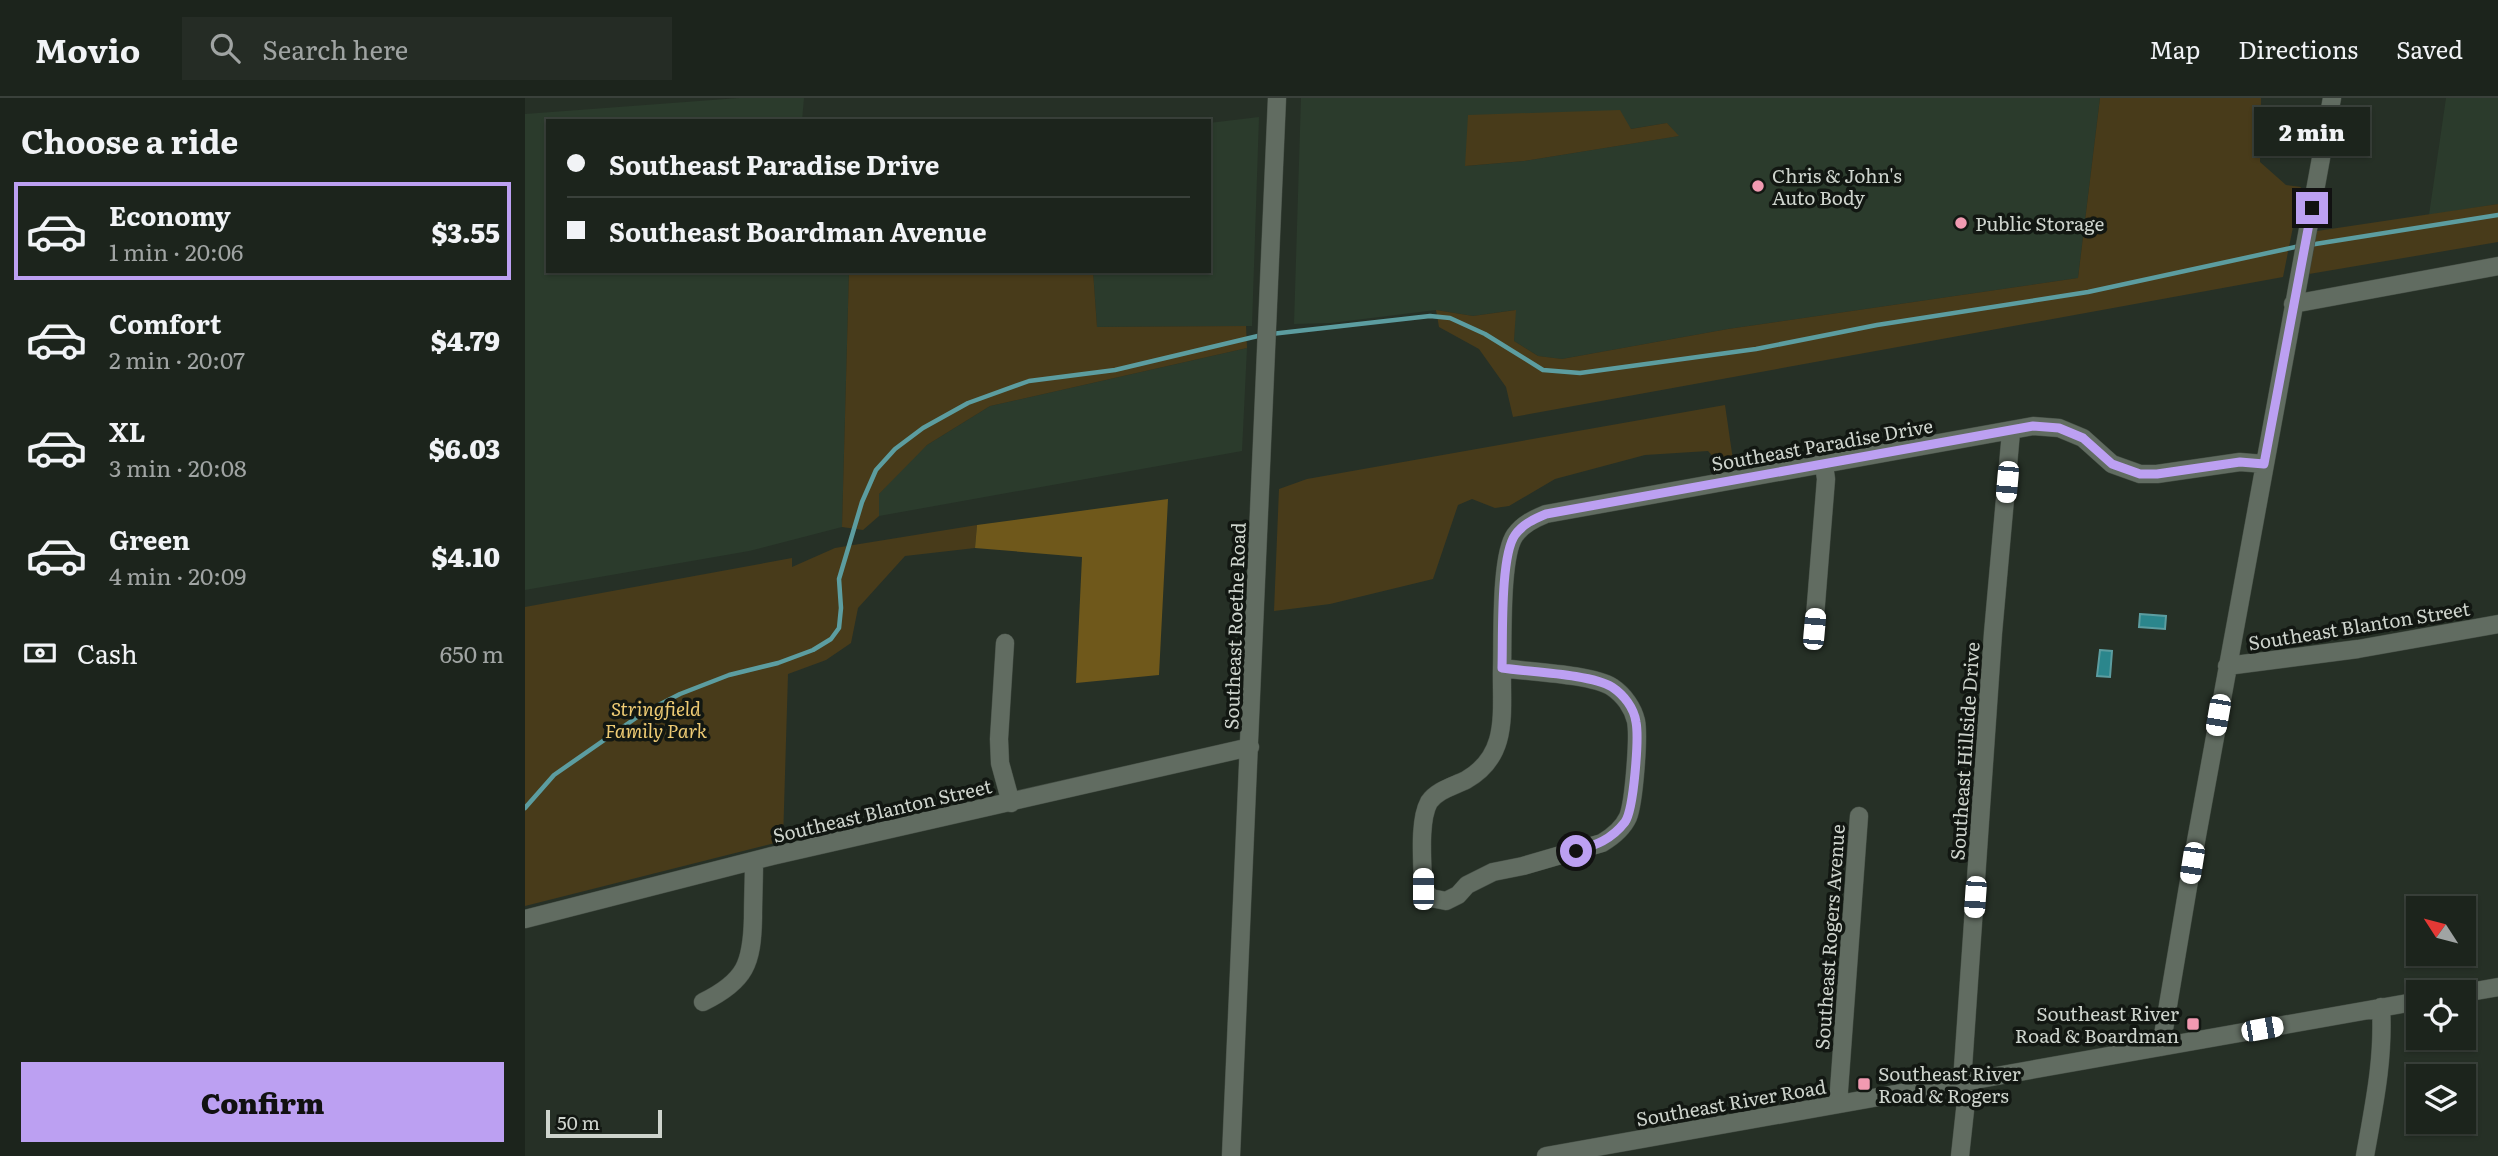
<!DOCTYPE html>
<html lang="en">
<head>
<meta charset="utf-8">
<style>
  body { margin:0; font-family:Literata,serif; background:#252c25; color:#f1f3f6; height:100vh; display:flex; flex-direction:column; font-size:26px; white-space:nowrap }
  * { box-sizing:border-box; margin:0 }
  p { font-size:23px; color:#a0a4a3 }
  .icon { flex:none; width:38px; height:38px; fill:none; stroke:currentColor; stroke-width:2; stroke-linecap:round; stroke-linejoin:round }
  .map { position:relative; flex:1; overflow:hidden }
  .sheet { display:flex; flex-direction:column; background:#1c241c; width:525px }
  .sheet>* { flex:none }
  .banner { position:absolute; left:21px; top:21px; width:665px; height:154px; border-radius:0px; box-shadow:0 2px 5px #0004,0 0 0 2px #3a413b; display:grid; align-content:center; height:154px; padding:0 21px; background:#1c241c }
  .needle { width:46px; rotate:306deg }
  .fabs { position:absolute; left:1881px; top:798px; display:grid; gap:14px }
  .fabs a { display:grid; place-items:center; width:70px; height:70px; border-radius:0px; background:#1c241c; box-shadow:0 2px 5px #0004,0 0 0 2px #3a413b; font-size:35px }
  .scale { position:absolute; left:21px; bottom:18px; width:116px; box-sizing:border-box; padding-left:7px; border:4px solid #ced4cd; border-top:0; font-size:19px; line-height:24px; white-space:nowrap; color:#ced4cd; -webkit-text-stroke:5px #121712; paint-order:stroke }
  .end { position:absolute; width:32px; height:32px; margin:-16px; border:9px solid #bca0f2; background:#111; box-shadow:0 0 0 4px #111 }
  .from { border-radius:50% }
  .bubble { position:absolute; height:49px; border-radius:0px; background:#1c241c; box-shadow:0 2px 5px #0004,0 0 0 2px #3a413b; font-size:23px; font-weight:800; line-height:49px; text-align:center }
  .car { position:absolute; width:21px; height:42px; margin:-21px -10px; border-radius:9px; box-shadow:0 0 5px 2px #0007; background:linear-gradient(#fff 24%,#345 0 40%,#fff 0 76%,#345 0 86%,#fff 0) }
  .banner b { display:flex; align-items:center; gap:24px; height:66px; font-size:26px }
  .banner b+b { border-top:2px solid #3a413b }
  .banner i { width:18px; height:18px; background:#f1f3f6 }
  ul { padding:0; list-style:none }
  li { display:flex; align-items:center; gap:21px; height:98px; margin:0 14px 10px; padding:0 7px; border:4px solid transparent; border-radius:0px }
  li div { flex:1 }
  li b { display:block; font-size:26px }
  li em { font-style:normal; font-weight:800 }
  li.current { border-color:#bca0f2 }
  li>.icon { width:63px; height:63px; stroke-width:1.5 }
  h2 { padding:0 21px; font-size:32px; line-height:84px }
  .pay { display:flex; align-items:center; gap:18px; height:77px; padding:0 21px; font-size:26px }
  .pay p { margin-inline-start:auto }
  .primary-button { display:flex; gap:14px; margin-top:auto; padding:14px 21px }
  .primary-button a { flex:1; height:80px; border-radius:0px; background:#bca0f2; color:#111; font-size:28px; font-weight:800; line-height:80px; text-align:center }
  header { display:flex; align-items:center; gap:42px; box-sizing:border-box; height:98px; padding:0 35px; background:#1c241c; border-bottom:2px solid #3a413b }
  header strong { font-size:33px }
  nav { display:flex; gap:38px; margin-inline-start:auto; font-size:24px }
  .search { width:490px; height:63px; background:#252c25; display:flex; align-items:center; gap:18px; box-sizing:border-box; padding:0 24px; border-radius:0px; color:#a0a4a3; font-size:26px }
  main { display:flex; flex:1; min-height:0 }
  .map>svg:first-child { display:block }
  .built { fill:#2b3b2c; fill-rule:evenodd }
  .green { fill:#483b1a }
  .forest { fill:#6f581b }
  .water { fill:#2b868c; stroke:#5c9da0; stroke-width:2 }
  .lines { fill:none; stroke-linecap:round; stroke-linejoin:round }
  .stream { stroke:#5c9da0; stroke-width:4.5 }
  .minor-casing { stroke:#444d44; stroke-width:19 }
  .minor { stroke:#616c61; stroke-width:18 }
  .route { stroke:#bca0f2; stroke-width:9 }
  .poi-dot { fill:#f19ab1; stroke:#121712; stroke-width:2.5 }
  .labels { text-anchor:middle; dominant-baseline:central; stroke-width:7; stroke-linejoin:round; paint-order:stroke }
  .poi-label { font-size:19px; fill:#ced4cd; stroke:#121712; text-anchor:start }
  .street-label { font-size:19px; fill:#ced4cd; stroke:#121712 }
  .park-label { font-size:19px; font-style:italic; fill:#eecb74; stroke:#121712 }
</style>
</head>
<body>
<header>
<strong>Movio</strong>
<div class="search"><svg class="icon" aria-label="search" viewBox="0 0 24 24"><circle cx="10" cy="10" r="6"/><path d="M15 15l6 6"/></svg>Search here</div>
<nav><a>Map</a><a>Directions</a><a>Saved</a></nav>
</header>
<main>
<section class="sheet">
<h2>Choose a ride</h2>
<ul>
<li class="current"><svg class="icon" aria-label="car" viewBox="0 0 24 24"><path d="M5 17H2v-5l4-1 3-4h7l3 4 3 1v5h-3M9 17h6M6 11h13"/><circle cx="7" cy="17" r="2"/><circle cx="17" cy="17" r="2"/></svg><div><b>Economy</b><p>1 min · 20:06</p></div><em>$3.55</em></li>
<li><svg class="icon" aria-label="car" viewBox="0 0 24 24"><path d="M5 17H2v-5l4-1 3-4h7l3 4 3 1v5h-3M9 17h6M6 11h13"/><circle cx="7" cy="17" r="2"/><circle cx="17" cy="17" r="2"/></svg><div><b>Comfort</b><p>2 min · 20:07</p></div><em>$4.79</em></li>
<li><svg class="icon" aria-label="car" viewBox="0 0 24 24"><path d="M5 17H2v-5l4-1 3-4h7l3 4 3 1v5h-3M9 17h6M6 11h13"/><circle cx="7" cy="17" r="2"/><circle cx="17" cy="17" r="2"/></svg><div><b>XL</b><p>3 min · 20:08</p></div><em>$6.03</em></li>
<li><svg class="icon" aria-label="car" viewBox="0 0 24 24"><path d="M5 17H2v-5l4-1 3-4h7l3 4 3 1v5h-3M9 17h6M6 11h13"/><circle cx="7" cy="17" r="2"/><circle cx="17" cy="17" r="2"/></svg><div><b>Green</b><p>4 min · 20:09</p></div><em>$4.10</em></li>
</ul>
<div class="pay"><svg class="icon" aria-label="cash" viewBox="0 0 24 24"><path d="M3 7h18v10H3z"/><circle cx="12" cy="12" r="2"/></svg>Cash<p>650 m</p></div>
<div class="primary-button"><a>Confirm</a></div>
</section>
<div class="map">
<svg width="1973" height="1058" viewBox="0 0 1973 1058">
  <rect width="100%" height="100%" fill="#263026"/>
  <!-- built -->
  <path class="built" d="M214,0H279L277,23H23V173H324L317,429L224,453L0,492V16Z
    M776,0H1575L1553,180L1203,231L1037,261L1013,258L989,243L990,212L948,218L911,212L806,225L769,226ZM944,17L1105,31L1142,25L1153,38L999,63L941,68Z
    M1921,0H1973V106L1904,117Z
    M734,19L727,228L572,229L568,173H684V25Z
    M722,250L717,353L354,418V396L378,368L402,347L465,308Z"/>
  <!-- green -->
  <path class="green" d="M1575,0H1736L1735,64L1761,87L1776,89L1758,179L988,319L981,289L954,251L914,229L911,212L948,218L991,212L989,243L1013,258L1037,261L1203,231L1553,180Z
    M1095,12L1106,31L1142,25L1154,38L999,63L940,68L943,17Z
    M1973,106V144L1784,176L1792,133Z
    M324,173H568L572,229L721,228L722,250L465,308L402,347L354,396V418L338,432L317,429Z
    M1200,307L1209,369L1199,371L1183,353L1120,357L1030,381L984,408L970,410L947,401L933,407L908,481L805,506L749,513L754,391L782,381Z
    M452,427L450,450L380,458L333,510L326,545L301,562L263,576L258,743L0,808V509L267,460V469L310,450Z"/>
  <!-- forest -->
  <path class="forest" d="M643,401L634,577L551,585L557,459L450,450L452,427Z"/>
  <!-- water -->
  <path class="water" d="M1615,516L1641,518L1640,531L1614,529Z
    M1575,552L1587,553L1585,579L1572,578Z"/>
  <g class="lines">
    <!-- stream -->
    <path class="stream" d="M1784,147L1973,117
      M746,236L905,218L925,220L960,236L1018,272L1055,275L1231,251L1352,227L1563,194L1775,148
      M0,710L29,677L118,615L155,596L204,577L253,565L288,552L306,541L314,530L316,510L314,481L337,404L351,372L370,351L398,330L443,305L504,283L590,272L737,237"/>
    <!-- minor casing -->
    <g class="minor-casing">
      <path id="minor" d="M1768,206L1973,168
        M1289,531L1301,381L1299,367
        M480,545L474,641L475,665L486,705
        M1702,568L1833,551L1973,526
        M977,570C978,541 975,458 990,437C998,426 1009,421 1021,416L1508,328L1534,330L1558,340L1587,366L1615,376H1632L1715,364L1739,366
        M977,570C1004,574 1066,576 1087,589C1099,597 1108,610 1111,623C1114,639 1109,704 1103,719C1098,730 1087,739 1077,745L998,768L968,774L942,787L933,797L921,803L906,800L898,791C898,768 893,724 904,704C912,692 929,688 941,682C985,657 976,614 977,570Z
        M0,821L247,758L725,649
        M1939,895L1973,889
        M178,904C221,883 227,865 228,820C228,801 229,782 229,763
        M1636,949L1667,765L1807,0
        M1313,1006L1334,718
        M706,1058L752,0
        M1021,1058L1894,903
        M1435,1058L1441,1003L1437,984L1468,535L1486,334
        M1840,1058C1849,1007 1859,961 1856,909"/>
    </g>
    <!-- minor -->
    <use href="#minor" class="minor"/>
  </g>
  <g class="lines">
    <!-- route -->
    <path class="route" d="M1051,753C1071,747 1086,742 1100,724C1109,711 1114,640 1111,624C1109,610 1099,597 1087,589C1066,576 1004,574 977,570C978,541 975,458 990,437C998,426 1009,421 1021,416L1508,328L1534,330L1558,340L1587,366L1615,376H1632L1715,364L1739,366L1787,110"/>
  </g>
  <!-- markers -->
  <g class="poi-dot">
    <circle cx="1233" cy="88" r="7"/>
    <circle cx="1436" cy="125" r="7"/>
    <rect x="1661" y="919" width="14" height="14" rx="3.5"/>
    <rect x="1332" y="979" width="14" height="14" rx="3.5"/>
  </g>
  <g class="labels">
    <!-- poi labels -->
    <g class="poi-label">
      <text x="1247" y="77">Chris &amp; John's<tspan x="1247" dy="22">Auto Body</tspan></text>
      <text x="1450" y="125">Public Storage</text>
      <text x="1654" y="915" text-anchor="end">Southeast River<tspan x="1654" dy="22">Road &amp; Boardman</tspan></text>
      <text x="1353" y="975">Southeast River<tspan x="1353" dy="22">Road &amp; Rogers</tspan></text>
    </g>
    <!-- street labels -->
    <g class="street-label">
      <text transform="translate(1297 346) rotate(-10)">Southeast Paradise Drive</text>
      <text transform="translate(1834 527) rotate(-9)">Southeast Blanton Street</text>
      <text transform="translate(709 528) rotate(-88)">Southeast Roethe Road</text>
      <text transform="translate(1439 653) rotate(-86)">Southeast Hillside Drive</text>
      <text transform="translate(357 712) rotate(-13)">Southeast Blanton Street</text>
      <text transform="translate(1304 839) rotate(-86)">Southeast Rogers Avenue</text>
      <text transform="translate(1206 1004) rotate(-10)">Southeast River Road</text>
    </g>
    <!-- park labels -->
    <g class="park-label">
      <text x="131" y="610">Stringfield<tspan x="131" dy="22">Family Park</tspan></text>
    </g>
  </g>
</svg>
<div class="fabs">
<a><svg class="needle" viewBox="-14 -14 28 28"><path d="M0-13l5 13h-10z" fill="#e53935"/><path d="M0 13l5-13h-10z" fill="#a0a4a3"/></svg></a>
<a><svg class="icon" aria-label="locate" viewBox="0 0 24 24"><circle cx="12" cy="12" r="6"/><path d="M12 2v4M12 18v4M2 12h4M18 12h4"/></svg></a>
<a><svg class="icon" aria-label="layers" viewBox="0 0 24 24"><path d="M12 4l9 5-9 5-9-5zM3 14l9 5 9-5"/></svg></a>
</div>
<div class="scale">50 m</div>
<i class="end from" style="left:1051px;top:753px"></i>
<i class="end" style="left:1787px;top:110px"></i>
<div class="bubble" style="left:1729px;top:9px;width:116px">2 min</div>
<i class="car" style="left:1482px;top:384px;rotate:185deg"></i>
<i class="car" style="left:1289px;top:531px;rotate:5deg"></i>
<i class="car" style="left:1693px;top:617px;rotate:190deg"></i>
<i class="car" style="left:1667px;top:765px;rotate:189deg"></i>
<i class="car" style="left:898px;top:791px;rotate:0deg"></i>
<i class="car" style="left:1450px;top:799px;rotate:184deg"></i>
<i class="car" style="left:1737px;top:931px;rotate:80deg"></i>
<div class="banner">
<b><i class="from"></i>Southeast Paradise Drive</b>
<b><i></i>Southeast Boardman Avenue</b>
</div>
</div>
</main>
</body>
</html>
